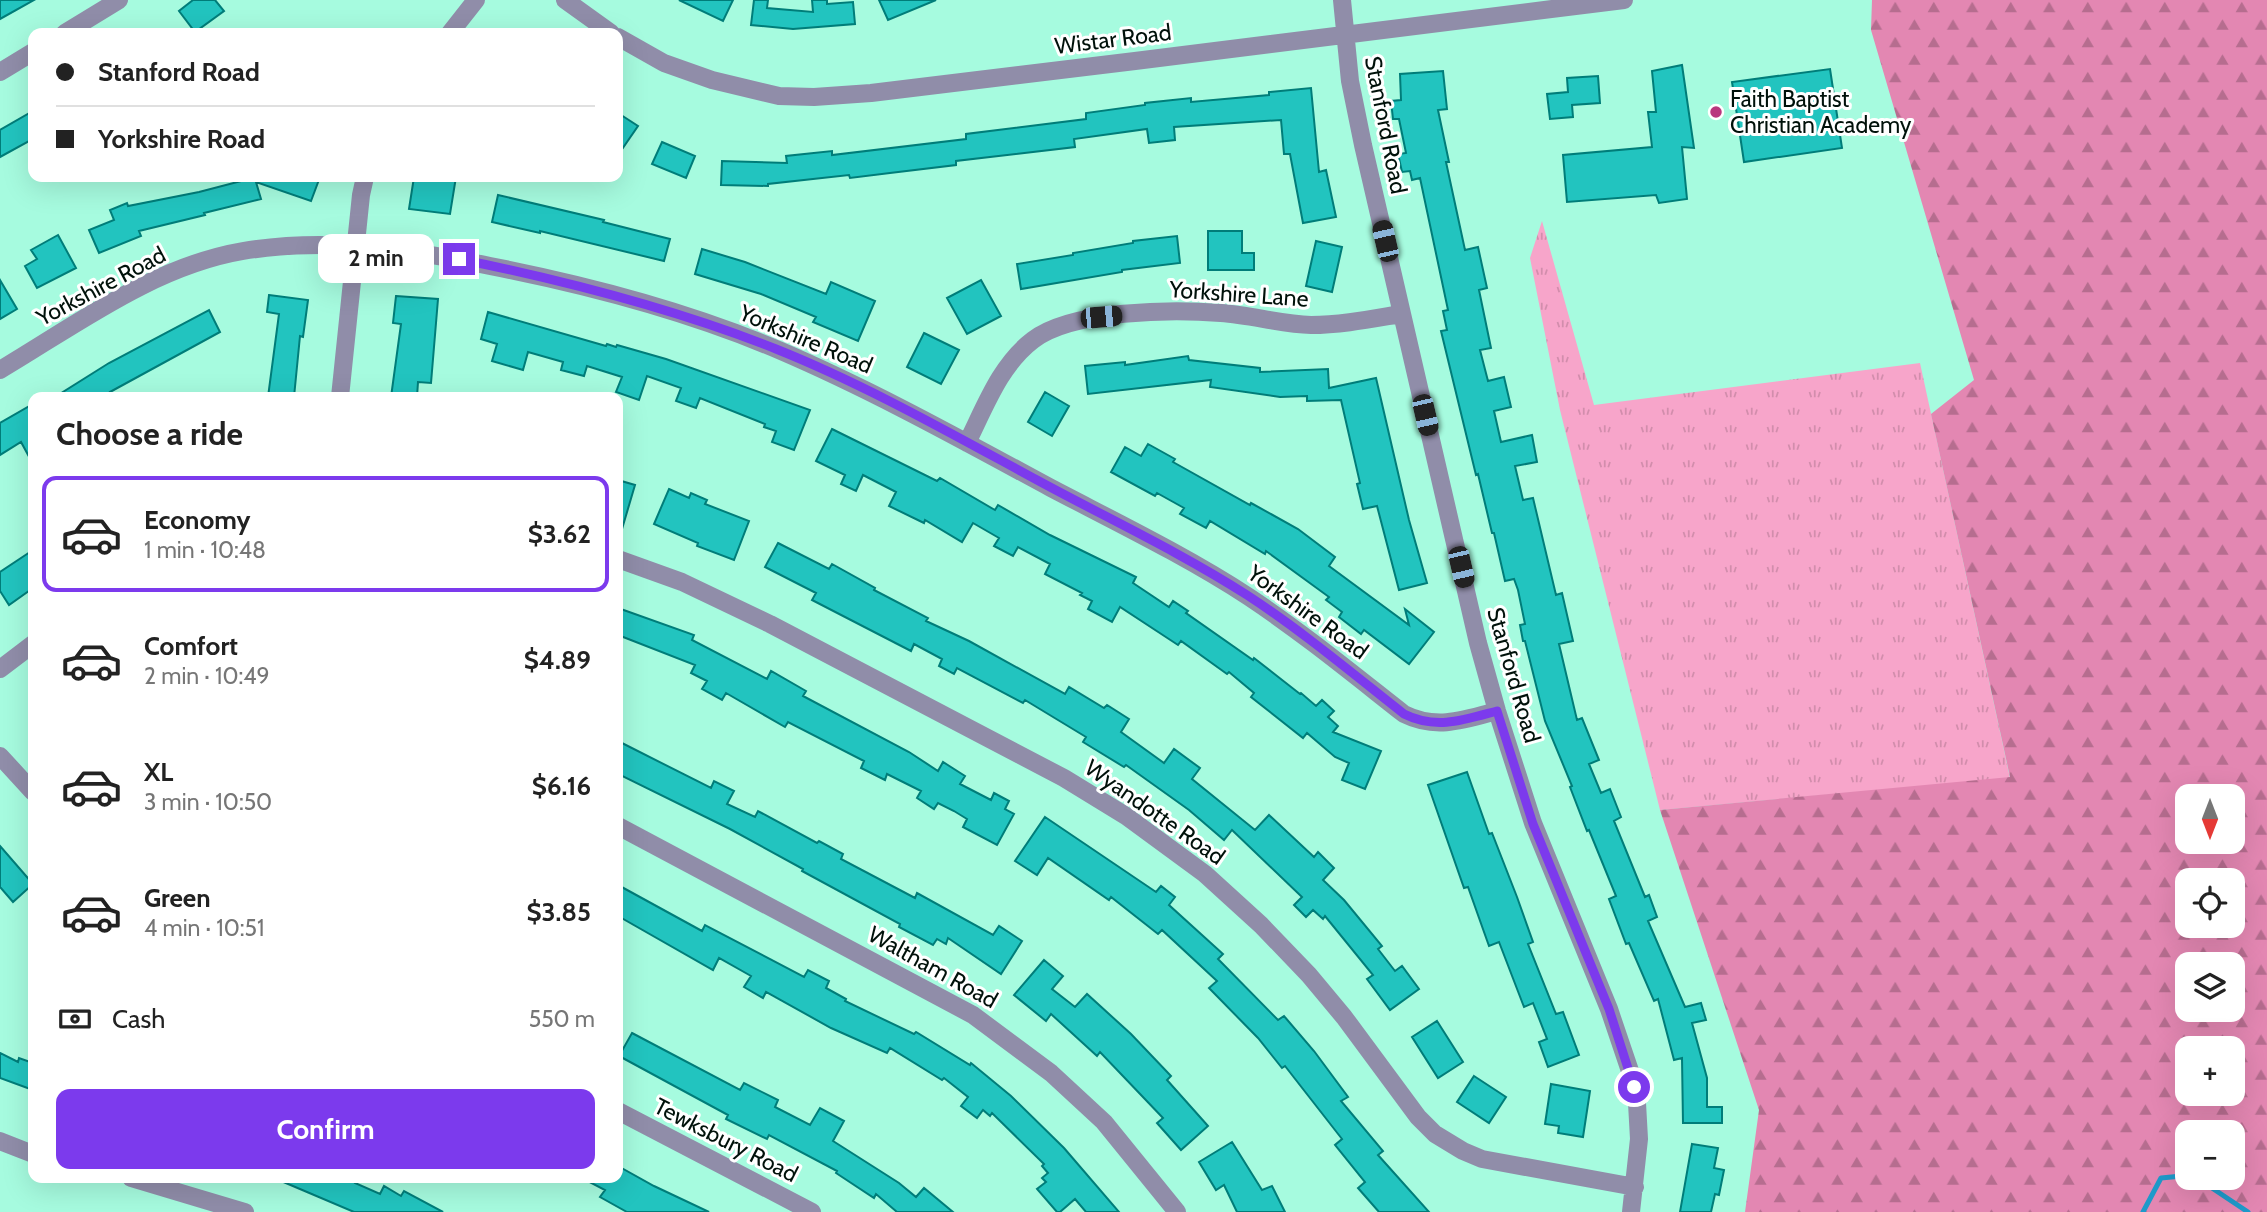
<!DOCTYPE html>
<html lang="en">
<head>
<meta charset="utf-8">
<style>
  body { margin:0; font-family:Cabin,sans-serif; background:#f2f2f2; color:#222; height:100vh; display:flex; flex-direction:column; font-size:26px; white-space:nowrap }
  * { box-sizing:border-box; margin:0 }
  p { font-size:23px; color:#767676 }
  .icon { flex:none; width:38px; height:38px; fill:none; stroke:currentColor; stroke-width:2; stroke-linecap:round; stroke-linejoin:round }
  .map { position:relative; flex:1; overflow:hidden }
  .drawer { position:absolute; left:28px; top:392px; width:595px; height:791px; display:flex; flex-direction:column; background:#fff; border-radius:14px; box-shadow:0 7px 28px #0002 }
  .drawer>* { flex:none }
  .top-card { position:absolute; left:28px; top:28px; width:595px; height:154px; border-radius:14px; box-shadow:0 7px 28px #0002; display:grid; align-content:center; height:154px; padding:0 28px; background:#fff }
  .needle { width:46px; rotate:180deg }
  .buttons { position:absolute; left:2175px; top:784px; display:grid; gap:14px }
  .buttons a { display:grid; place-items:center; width:70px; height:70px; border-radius:14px; background:#fff; box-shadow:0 7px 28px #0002; font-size:35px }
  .end { position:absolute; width:32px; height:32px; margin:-16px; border:9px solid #7c3aed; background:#fff; box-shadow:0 0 0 4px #fff }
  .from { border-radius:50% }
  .bubble { position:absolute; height:49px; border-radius:14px; background:#fff; box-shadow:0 7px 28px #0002; font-size:23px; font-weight:800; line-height:49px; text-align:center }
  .car { position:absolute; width:21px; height:42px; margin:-21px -10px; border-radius:9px; box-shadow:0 0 5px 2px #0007; background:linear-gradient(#222 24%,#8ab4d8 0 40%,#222 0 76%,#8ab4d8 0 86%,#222 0) }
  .top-card b { display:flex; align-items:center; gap:24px; height:66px; font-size:26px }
  .top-card b+b { border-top:2px solid #e0e0e0 }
  .top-card i { width:18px; height:18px; background:#222 }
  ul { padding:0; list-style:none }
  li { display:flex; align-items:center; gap:21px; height:116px; margin:0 14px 10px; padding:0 14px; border:4px solid transparent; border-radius:14px }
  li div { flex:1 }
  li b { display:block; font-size:26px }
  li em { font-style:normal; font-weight:800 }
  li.selected { border-color:#7c3aed }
  li>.icon { width:63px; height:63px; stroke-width:1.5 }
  h2 { padding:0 28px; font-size:32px; line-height:84px }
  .pay { display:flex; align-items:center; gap:18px; height:77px; padding:0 28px; font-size:26px }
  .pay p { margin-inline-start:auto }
  .action { display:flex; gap:14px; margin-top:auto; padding:14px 28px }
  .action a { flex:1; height:80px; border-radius:14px; background:#7c3aed; color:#fff; font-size:28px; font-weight:800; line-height:80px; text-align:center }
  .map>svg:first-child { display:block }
  .grass { fill:url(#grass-tufts) }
  .forest { fill:url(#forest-firs); fill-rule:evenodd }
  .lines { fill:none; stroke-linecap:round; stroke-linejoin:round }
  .stream { stroke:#1e9aca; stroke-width:5 }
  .building { fill:#22c4bf; stroke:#007d79; stroke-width:2 }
  .minor { stroke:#908da9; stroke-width:18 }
  .route { stroke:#7c3aed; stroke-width:9 }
  .poi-dot { fill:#b9367e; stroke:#fff; stroke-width:2.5 }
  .labels { text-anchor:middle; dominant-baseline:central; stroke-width:6; stroke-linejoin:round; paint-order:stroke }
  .street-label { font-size:23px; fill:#00110a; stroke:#fff }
  .poi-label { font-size:23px; fill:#00110a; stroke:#fff; text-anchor:start }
</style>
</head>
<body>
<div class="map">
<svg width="2267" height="1212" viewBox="0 0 2267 1212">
  <defs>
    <pattern id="grass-tufts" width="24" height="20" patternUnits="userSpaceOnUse" patternTransform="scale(1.75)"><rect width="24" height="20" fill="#f7a5ca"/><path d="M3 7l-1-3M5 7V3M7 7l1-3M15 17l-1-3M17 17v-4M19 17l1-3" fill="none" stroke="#d28dac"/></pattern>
    <pattern id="forest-firs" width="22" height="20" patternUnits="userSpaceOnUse" patternTransform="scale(1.75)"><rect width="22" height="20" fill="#e387b2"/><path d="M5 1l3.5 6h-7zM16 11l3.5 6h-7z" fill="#b66d8f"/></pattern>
  </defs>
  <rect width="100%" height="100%" fill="#a6fbdf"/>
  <!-- grass -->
  <path class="grass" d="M1542,221L1594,405L1920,363L2010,778L1660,810L1560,410L1530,258Z"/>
  <!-- forest -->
  <path class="forest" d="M1872,0H2267V1212H1745L1759,1110L1660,810L2010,777L1931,414L1974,380L1871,30ZM2188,796H2233V842H2188ZM2188,880H2233V926H2188ZM2188,964H2233V1010H2188ZM2188,1048H2233V1094H2188ZM2188,1132H2233V1178H2188Z"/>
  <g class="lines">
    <!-- stream -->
    <path class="stream" d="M2188,1178L2203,1182L2248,1212
      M2143,1212L2161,1178L2182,1176L2188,1177"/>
  </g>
  <!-- building -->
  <path class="building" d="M0,0H34L0,19Z
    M193,0H215L224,11L195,32L179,11Z
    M679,0H733L723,21Z
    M754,0H768L767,8L813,12L812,0H827V4L853,2L855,24L793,29L751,25Z
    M879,0H936L888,20Z
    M1682,65L1694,148L1682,147L1687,199L1659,203L1656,195L1567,202L1563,155L1652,147L1648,112H1656L1652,71Z
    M1830,69L1842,148L1744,162L1732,82Z
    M1443,71L1447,109L1438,110L1449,162H1446L1465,250L1478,247L1487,288L1479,290L1491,348L1480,350L1488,381L1504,377L1511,407L1494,411L1501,442L1532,435L1537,462L1515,466L1523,500L1533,498L1556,595L1562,593L1573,641L1559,644L1577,720L1582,718L1599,760L1589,764L1601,793L1610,789L1621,817L1614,821L1645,897L1649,895L1657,917L1648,921L1685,1007L1701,1003L1706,1020L1692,1023L1707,1078V1107H1722V1123H1683L1682,1058L1674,1060L1658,999L1654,1001L1629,943L1626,944L1609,899L1616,896L1589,830L1587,831L1570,787L1572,786L1545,721L1525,641H1523L1520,625L1525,624L1518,590L1514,579L1505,581L1494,533H1492L1478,474L1476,475L1441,331L1447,330L1443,311L1448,310L1420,178L1412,180L1410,171L1402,172L1398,154L1406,153L1399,119H1393L1391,101L1401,100L1400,74Z
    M1598,76L1600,103L1572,105L1573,117L1550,119L1547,94L1568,92L1567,78Z
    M1311,88L1319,172L1326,170L1336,217L1303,223L1290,154H1284L1281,120L1174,127L1175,140L1149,143L1147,129L1074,139L1075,147L956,161V165L890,173L850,178L849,175L768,184V186L721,185L722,161L787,163L786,156L832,151V155L966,139V134L1086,119V113L1145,105V103L1191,98V102L1269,95V92Z
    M33,111V139L0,157V130Z
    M618,113L638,126L618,155Z
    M662,142L695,156L686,178L652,164Z
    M249,177H320L311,201L256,182L261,199L204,213L205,215L139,231L141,236L99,253L89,230L114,220L110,210L127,203L128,206L199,192L249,179Z
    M414,177H456L450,214L409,209Z
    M498,195L604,220L603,222L670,239L664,261L540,231V233L492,222Z
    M1208,231H1242V253H1254V270H1208Z
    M58,235L76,268L37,288L25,266L37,259L31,250Z
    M1177,236L1180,263L1122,270V272L1021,289L1017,264L1073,255V253L1133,243V241Z
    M1316,241L1342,247L1332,292L1306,286Z
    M702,249L745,262L826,294L831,282L875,301L858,341L813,322L816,317L761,294L695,274Z
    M0,280L17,309L0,319Z
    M981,280L1001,316L967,334L947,298Z
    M269,295L308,300L303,337L300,336L294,397H268L279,314L267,312Z
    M396,296L438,299L431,383L418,382L417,397H391L401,324L393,323Z
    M209,310L220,332L110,392L113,397H55L109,363Z
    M488,312L606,346L607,344L616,347L617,345L666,359L810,410L794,450L772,442L776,431L764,427L765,424L700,398L696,408L676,401L681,388L647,376L639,400L616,392L622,377L587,366L584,376L561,370L563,362L528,352L523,370L492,361L497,344L481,339Z
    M924,333L959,350L941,384L907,367Z
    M1188,356L1189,360L1260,368V372L1328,369L1329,388L1376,378L1409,520L1427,583L1399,590L1377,506L1363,509L1357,484L1360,483L1341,400L1307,401V396L1280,397L1210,387L1211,380L1088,394L1085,366L1125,362V365Z
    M1045,392L1069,406L1052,436L1028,422Z
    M33,404V464L21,442L0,455V423Z
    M832,429L937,481L940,478L995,510L998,505L1050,535L1136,577L1133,583L1169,607L1173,601L1188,611L1186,613L1253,660L1254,658L1300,694L1301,693L1316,706L1322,700L1334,711L1328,717L1338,726L1333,732L1381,751L1365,789L1342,780L1349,763L1335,757L1307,733L1303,738L1251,697L1254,693L1229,672L1227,674L1181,641L1178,645L1120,607L1112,622L1088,609L1092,601L1080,595L1082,593L1045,574L1050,564L1018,547L1013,556L994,546L999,538L973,523L962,542L925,520L924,523L889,506L896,492L863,475L856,491L841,484L845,475L816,461Z
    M1148,444L1175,459L1173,462L1250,505L1251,503L1298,529L1335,557L1329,566L1409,625L1405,609L1434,632L1409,664L1364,630L1361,634L1339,617L1342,612L1326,600L1329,597L1266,551L1265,554L1210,521L1206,528L1180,514L1184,508L1157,493L1155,496L1111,472L1125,447L1141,456Z
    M618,480L635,485L622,529H618Z
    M669,489L689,498L691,493L707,500L705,504L749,521L734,560L697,546L698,543L654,524Z
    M778,543L829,569L832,564L875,588L874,590L928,618L926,621L969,641L1065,694L1069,687L1104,708L1107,705L1129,719L1121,732L1164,763L1174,749L1200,768L1192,779L1255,830L1269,815L1314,857L1318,852L1334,868L1323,880L1344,900L1382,946L1378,949L1395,971L1402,966L1419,989L1390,1010L1367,979L1373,975L1325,916L1323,919L1313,910L1306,917L1294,905L1302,897L1232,830L1224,840L1189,810L1126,765L1124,767L1083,742L1086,737L1025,700L1023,703L957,668L954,674L939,666L942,659L914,644L911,651L812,600L816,593L765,567Z
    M33,550V588L9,605L0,591V572Z
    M618,608L694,635L692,640L767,679L771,671L806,691L803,696L909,752L938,771L943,762L965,776L960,784L991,800L994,793L1009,801L1005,809L1014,814L997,845L963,827L967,819L954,811L938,803L934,809L917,798L921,791L887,774L885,780L861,768L864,761L788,722L785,727L726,693L722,700L702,689L707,681L691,673L695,665L618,635Z
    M618,741L711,788L714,781L734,791L727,804L755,817L758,811L817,843L819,841L843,854L841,859L915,898L917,893L993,935L999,926L1022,941L1001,974L948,938L946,944L937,939L933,945L899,927L900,924L802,871L803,869L730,829L618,774Z
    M1467,772L1489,834L1492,833L1517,897L1533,942L1528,944L1556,1014L1563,1012L1579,1055L1548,1067L1539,1042L1547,1039L1533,1003L1524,1007L1499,942L1489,946L1468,887L1464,888L1428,785Z
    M1045,817L1156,892L1161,886L1175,897L1169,905L1223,954L1218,959L1278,1020L1284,1016L1314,1051L1348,1097L1341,1101L1383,1151L1378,1155L1429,1212H1379L1358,1188L1365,1182L1335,1145L1342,1139L1285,1066L1282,1068L1258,1038L1209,988L1217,981L1162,930L1158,934L1111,897L1109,900L1048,858L1037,875L1015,861Z
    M0,846L33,884L13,902L0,887Z
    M618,885L702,931L705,925L804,977L808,970L829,981L826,988L846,999L845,1001L914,1034L916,1032L970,1065L971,1063L1011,1096L1064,1148L1119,1212H1086L1075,1199L1060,1212H1057L1037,1189L1046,1182L1042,1178L1048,1173L1042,1166L1044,1164L992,1113L990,1116L983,1110L977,1118L961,1106L968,1097L944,1078L942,1080L890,1048L887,1053L831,1028L766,992L763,998L744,987L751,976L719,958L713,970L618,916Z
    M1044,960L1063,976L1052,989L1075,1007L1087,994L1131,1034L1171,1076L1167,1080L1208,1126L1181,1150L1157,1123L1163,1118L1100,1052L1097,1056L1051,1014L1046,1021L1014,995Z
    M1437,1021L1463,1062L1438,1078L1412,1037Z
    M632,1033L740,1090L744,1083L778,1100L775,1107L810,1125L820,1108L844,1121L833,1141L899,1183L916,1197L924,1188L953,1212H897L876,1194L874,1198L836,1173L837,1171L769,1135L767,1139L726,1119L728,1115L619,1056Z
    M0,1053L18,1062L19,1058L33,1063V1090L0,1078Z
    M1474,1076L1506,1097L1489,1123L1457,1102Z
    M1551,1084L1590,1091L1583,1137L1558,1133L1559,1126L1545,1124Z
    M1232,1142L1262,1190L1272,1186L1285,1212H1237L1224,1185L1216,1190L1199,1162Z
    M1692,1144L1718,1148L1714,1168L1724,1170L1719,1195L1715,1194L1711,1212H1680Z
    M618,1166L654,1186L709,1212H627L600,1197L605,1190L582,1178H618Z
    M274,1178H357L355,1183L380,1194L384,1186L401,1196L404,1191L443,1212H354Z"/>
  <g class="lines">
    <!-- minor -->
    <path class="minor" d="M565,0L611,33
      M1342,0L1350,81L1363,145L1478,643L1497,711L1533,823L1609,1009L1630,1071L1637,1103L1639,1139L1631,1212
      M65,33L119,0
      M450,33L476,0
      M618,37L664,63L712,80L779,96L814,97L871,93L1135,61L1624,0
      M0,72L33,52
      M0,370C76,325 154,266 243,251C326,237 408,249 490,266C587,285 690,312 781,351C874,391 962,440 1051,488C1116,522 1188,557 1249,597C1303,633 1353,674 1404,714C1436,730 1464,720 1497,711
      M340,397L361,195L365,177
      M967,443C985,407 1000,365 1033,340C1072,310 1173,309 1221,313C1251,315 1281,324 1311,325C1341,325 1371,319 1401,314
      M618,559L682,582L770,624L1064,778L1126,816L1205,874L1261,925L1309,975L1344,1017L1418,1117L1435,1134L1463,1151L1482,1159L1635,1187
      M0,669L33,644
      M0,756L33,792
      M618,826L973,1015L1051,1073L1104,1122L1177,1212
      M618,1111L812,1212
      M0,1141L33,1154
      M131,1178L245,1212"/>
  </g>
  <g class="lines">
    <!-- route -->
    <path class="route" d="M459,259C567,281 673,308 776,349C866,385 952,434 1037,480C1107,518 1180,552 1247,595C1302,631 1352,673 1404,714C1436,730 1464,720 1497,711L1533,824L1609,1009L1634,1087"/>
  </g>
  <!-- markers -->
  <circle class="poi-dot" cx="1716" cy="112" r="7"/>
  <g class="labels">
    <!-- street labels -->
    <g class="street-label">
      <text transform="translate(1113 39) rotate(-7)">Wistar Road</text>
      <text transform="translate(1386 125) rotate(79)">Stanford Road</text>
      <text transform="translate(101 286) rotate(-28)">Yorkshire Road</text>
      <text transform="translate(1239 294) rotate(4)">Yorkshire Lane</text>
      <text transform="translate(806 339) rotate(23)">Yorkshire Road</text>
      <text transform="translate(1308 612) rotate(36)">Yorkshire Road</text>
      <text transform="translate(1514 675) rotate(74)">Stanford Road</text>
      <text transform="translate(1155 812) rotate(35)">Wyandotte Road</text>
      <text transform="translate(933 967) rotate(29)">Waltham Road</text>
      <text transform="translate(726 1140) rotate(27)">Tewksbury Road</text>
    </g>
    <!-- poi labels -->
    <g class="poi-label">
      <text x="1730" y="99">Faith Baptist<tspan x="1730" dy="26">Christian Academy</tspan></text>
    </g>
  </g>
</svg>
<div class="buttons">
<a><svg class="needle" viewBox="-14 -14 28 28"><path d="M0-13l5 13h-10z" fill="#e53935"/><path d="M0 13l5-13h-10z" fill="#767676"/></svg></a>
<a><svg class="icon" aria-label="locate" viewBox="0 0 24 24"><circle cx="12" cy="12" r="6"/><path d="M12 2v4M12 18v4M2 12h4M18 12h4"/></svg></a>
<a><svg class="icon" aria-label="layers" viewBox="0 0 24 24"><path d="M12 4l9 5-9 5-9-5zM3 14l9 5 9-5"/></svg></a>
<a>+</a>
<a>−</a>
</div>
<i class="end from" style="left:1634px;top:1087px"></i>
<i class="end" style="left:459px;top:259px"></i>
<div class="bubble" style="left:318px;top:234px;width:116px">2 min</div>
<i class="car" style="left:1385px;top:241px;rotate:347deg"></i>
<i class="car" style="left:1101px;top:317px;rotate:85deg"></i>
<i class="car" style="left:1425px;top:415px;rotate:167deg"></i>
<i class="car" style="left:1461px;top:567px;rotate:167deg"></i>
<div class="top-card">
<b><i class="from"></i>Stanford Road</b>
<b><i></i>Yorkshire Road</b>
</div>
<section class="drawer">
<h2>Choose a ride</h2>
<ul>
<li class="selected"><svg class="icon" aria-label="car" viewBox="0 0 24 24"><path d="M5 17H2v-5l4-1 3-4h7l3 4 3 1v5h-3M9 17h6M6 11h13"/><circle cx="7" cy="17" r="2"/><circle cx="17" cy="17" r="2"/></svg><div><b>Economy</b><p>1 min · 10:48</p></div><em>$3.62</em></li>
<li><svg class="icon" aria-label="car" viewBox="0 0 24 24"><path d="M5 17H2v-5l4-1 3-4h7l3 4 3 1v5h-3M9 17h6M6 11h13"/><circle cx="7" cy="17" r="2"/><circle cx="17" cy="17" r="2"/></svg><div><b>Comfort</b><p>2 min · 10:49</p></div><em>$4.89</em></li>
<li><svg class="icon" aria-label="car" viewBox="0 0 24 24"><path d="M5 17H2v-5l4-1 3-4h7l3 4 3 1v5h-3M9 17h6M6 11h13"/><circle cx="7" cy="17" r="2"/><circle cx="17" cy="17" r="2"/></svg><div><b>XL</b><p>3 min · 10:50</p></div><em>$6.16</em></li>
<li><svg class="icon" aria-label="car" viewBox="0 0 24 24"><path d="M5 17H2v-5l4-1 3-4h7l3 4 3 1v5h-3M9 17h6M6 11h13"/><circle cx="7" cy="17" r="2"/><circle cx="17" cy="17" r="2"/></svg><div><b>Green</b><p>4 min · 10:51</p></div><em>$3.85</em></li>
</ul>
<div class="pay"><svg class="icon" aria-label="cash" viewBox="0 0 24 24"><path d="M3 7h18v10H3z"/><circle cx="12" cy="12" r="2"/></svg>Cash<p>550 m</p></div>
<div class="action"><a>Confirm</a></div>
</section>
</div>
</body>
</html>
